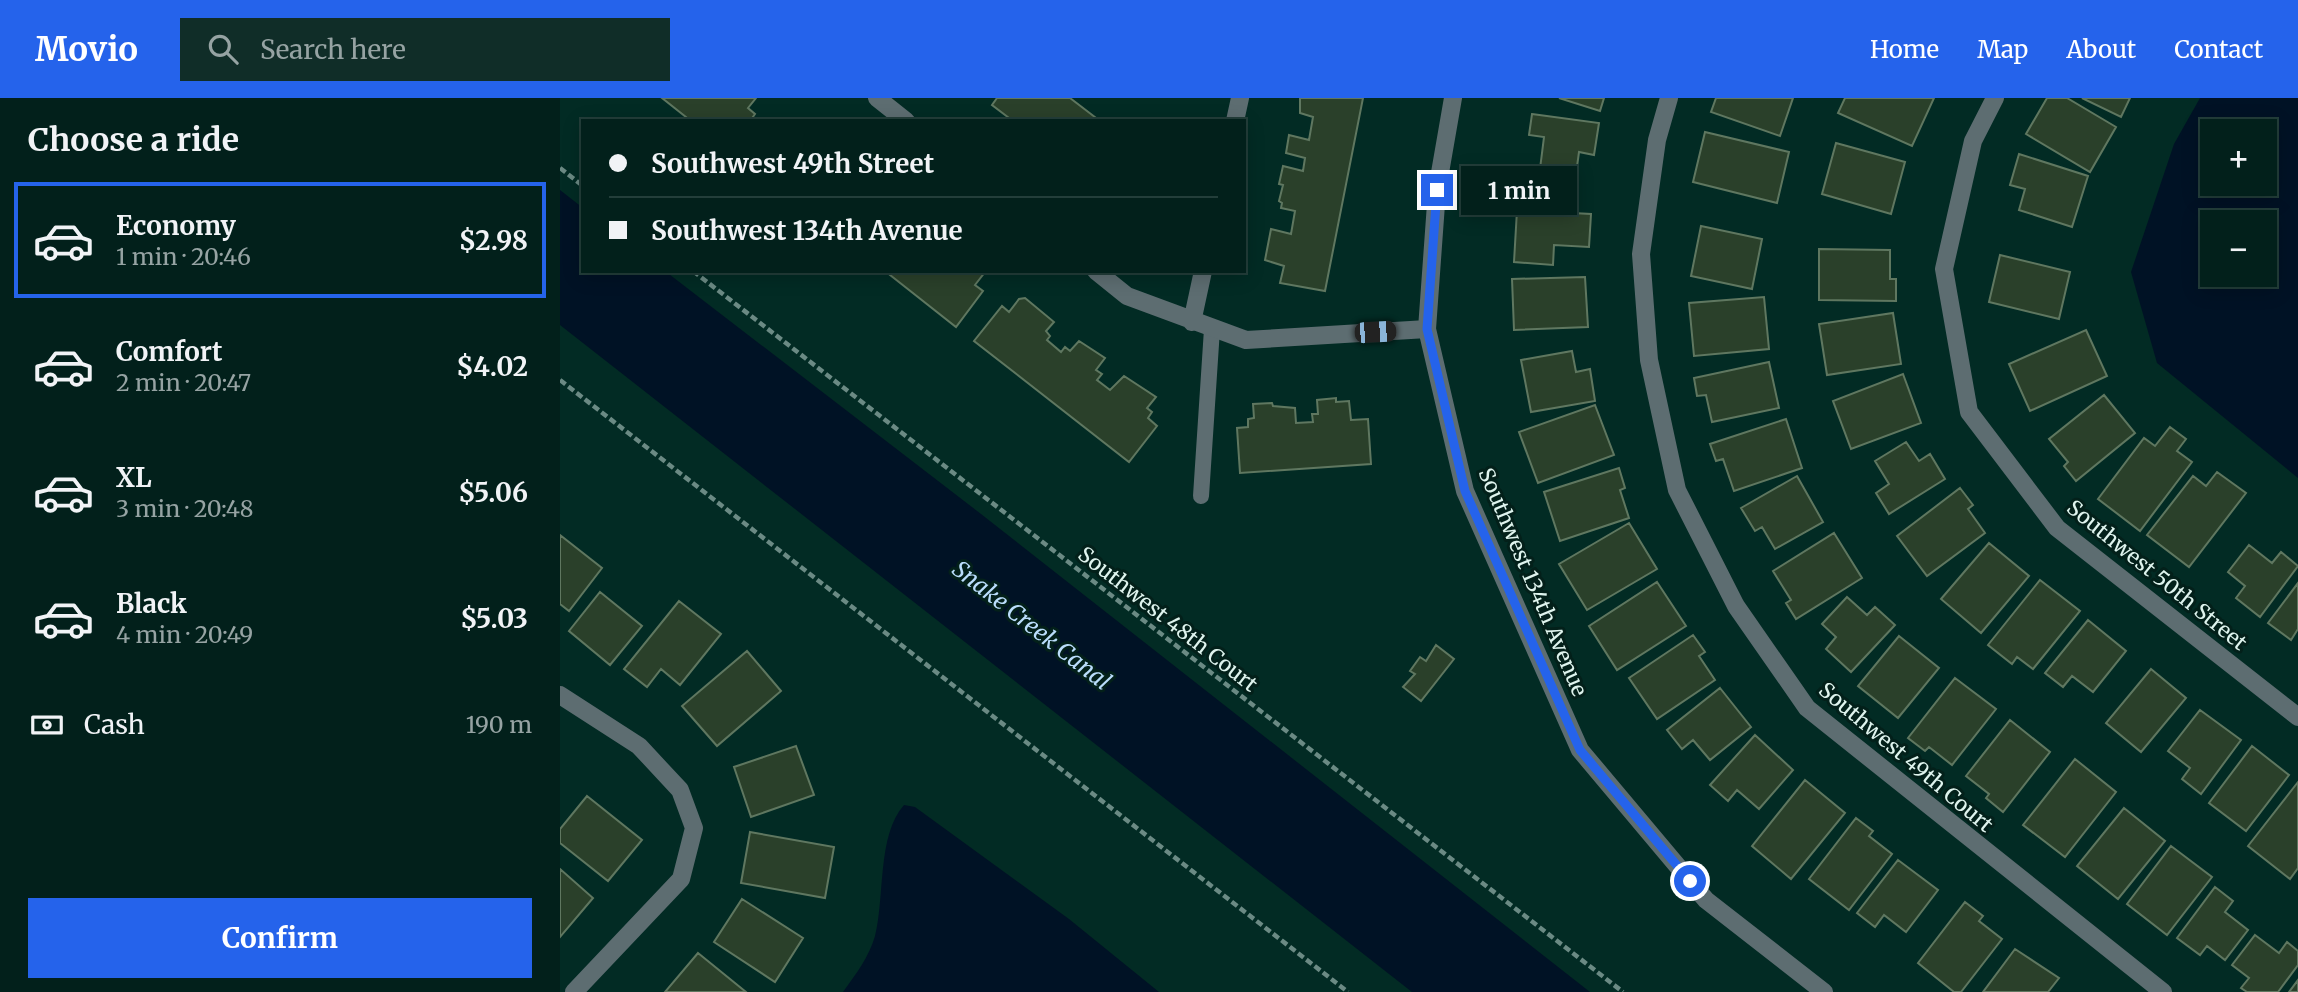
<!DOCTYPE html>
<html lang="en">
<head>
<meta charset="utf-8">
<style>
  body { margin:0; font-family:Merriweather,serif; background:#102d28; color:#f1f3f6; height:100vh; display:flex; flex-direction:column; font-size:26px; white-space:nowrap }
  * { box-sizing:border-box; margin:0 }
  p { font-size:23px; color:#96a3a3 }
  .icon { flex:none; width:38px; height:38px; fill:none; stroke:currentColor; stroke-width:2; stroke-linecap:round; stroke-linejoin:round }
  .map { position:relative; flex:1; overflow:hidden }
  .sheet { display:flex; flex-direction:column; background:#02201b; width:560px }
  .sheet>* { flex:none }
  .guide { position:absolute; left:21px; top:21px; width:665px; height:154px; border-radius:0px; box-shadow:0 4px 18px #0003,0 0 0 2px #233e3a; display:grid; align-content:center; height:154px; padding:0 28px; background:#02201b }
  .fabs { position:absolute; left:1640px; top:21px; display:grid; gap:14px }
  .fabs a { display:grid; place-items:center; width:77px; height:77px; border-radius:0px; background:#02201b; box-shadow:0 4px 18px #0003,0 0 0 2px #233e3a; font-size:35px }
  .end { position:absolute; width:32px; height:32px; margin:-16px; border:9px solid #2563eb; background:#fff; box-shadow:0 0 0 4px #fff }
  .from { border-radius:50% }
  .bubble { position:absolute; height:49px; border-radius:0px; background:#02201b; box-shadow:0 4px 18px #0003,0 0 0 2px #233e3a; font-size:23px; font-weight:700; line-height:49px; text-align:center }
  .car { position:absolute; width:21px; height:42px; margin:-21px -10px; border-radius:9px; box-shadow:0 0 5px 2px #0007; background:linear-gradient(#222 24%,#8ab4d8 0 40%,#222 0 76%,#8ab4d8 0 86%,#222 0) }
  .guide b { display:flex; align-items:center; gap:24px; height:66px; font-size:26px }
  .guide b+b { border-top:2px solid #233e3a }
  .guide i { width:18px; height:18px; background:#f1f3f6 }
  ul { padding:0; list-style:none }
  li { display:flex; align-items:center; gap:21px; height:116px; margin:0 14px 10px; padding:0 14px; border:4px solid transparent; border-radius:0px }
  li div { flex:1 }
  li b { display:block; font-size:26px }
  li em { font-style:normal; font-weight:700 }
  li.on { border-color:#2563eb }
  li>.icon { width:63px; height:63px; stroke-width:1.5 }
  h2 { padding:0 28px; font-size:32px; line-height:84px }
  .pay { display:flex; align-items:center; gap:18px; height:77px; padding:0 28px; font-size:26px }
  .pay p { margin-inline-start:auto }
  .button { display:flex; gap:14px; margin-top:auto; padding:14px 28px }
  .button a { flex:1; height:80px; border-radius:0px; background:#2563eb; color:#fff; font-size:28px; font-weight:700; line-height:80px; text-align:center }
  header { display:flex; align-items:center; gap:42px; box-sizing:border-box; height:98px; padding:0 35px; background:#2563eb; color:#fff }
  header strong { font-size:33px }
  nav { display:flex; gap:38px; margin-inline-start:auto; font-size:24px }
  .search { width:490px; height:63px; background:#102d28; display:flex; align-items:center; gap:18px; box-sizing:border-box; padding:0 24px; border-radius:0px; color:#96a3a3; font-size:26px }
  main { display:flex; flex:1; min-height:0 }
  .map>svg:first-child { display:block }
  .water { fill:#001225; fill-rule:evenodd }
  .building { fill:#2a402a; stroke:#5f7760; stroke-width:2 }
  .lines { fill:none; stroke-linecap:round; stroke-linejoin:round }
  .path { stroke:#6b8a84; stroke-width:4.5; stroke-dasharray:7 3.5; stroke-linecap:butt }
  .lane { stroke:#5d6d71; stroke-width:16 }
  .street { stroke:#5d6d71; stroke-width:18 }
  .route { stroke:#2563eb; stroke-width:9 }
  .labels { text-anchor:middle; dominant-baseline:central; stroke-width:6; stroke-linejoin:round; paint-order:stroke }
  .street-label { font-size:21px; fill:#dff4ee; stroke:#03201a }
  .water-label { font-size:23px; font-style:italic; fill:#baddfb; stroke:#03201a }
</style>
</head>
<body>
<header>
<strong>Movio</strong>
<div class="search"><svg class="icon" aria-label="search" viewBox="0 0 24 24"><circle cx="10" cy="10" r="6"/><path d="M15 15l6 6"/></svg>Search here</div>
<nav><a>Home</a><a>Map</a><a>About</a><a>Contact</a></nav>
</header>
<main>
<section class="sheet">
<h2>Choose a ride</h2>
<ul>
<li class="on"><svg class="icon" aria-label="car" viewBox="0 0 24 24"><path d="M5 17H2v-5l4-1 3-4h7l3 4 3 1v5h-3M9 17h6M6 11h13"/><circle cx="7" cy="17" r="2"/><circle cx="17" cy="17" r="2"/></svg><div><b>Economy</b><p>1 min · 20:46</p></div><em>$2.98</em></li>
<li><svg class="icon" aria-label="car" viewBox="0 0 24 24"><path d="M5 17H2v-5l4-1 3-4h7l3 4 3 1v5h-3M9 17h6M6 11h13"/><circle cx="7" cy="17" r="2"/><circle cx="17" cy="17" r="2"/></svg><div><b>Comfort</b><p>2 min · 20:47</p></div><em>$4.02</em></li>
<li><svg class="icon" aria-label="car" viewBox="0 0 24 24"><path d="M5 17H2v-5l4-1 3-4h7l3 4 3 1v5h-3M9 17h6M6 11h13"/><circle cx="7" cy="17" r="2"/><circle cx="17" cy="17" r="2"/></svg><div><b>XL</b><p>3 min · 20:48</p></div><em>$5.06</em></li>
<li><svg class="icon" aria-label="car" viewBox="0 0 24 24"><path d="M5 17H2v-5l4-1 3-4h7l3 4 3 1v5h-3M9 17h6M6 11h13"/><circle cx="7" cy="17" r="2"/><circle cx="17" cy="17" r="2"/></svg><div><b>Black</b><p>4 min · 20:49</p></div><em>$5.03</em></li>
</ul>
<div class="pay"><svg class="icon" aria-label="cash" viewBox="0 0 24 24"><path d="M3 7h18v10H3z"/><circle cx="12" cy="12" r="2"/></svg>Cash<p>190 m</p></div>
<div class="button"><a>Confirm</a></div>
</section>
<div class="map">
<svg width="1738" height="894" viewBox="0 0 1738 894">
  <rect width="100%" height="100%" fill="#022b24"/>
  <!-- water -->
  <path class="water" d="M1640,0H1738V380L1597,265L1571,174L1614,46ZM1652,33H1704V86H1652ZM1652,124H1704V177H1652Z
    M0,92L23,110V173H105L421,416L1030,894H852L0,227Z
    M344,707L355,709L509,821L599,894H283C296,876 309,859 315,838C325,799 317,737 344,707Z"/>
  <!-- building -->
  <path class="building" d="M102,0H196L188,10L195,16L190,23H131Z
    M437,0H510L540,23H453L432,7Z
    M740,0H803L765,193L720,185L724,168L705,162L711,131L731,136L735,113L721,110L722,105L719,103L723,87L719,86L723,68L743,73L745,60L726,55L729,37L749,42L753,19L740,15Z
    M999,0H1044L1040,13Z
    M1156,0H1233L1220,38L1151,14Z
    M1285,0H1374L1352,48L1278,15Z
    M1487,0H1507L1556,29L1530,74L1466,36Z
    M1522,0H1570L1561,19Z
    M972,16L1039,25L1034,57L1019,54L1016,76L980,71L984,39L969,37Z
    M1145,34L1229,54L1217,105L1133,84Z
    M1276,45L1345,64L1331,116L1262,96Z
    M1459,56L1528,78L1512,129L1459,112L1465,91L1450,87Z
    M957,112L1031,116L1029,149L994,147L993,167L954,164Z
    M1141,128L1202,141L1192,191L1131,178Z
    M1259,151L1330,152V181H1336V203L1259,202Z
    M1440,157L1510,174L1499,221L1429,204Z
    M325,173H424L425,174L415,187L423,193L396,229Z
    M1025,179L1028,229L954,232L952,181Z
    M1204,199L1209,251L1134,258L1129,205Z
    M465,200L494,224L486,233L490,238L487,242L501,254L505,249L510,253L519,243L545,260L536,272L542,276L537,282L550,292L564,278L596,299L587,310L592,314L588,320L597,328L569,364L414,243L442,208L449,214L459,201Z
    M1333,215L1341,266L1267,277L1259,226Z
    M1526,232L1547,278L1470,313L1449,266Z
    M1012,253L1016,274L1030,271L1035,303L971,314L961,262Z
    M1209,264L1219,310L1152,324L1146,297L1137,298L1134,280Z
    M1343,276L1361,325L1291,351L1273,303Z
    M1544,297L1575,335L1516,383L1504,368L1508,364L1489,341Z
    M776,300V304L789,303L791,322L808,321L811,366L680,375L677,330L688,329V321L694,320L693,306L712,305L713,308L735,310L736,325L753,324L752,316H758L757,302Z
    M1035,307L1054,357L978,385L959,334Z
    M1226,321L1242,370L1174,393L1163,361L1156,363L1150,346Z
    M1610,329L1626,341L1617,353L1632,364L1580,433L1538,401L1584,340L1595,348Z
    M1346,344L1359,363L1370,356L1385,381L1329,416L1316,395L1329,386L1315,363Z
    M1059,370L1065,390L1060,392L1069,420L1000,443L984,394Z
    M1657,374L1686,395L1629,469L1587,437L1633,378L1646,388Z
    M1237,378L1263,424L1215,451L1202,429L1195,433L1181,410Z
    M1400,390L1413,407L1408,411L1425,435L1367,478L1337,438Z
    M1069,425L1097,471L1027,512L999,466Z
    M1274,435L1302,480L1236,521L1226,505L1231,502L1213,473Z
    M0,437L42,470L9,513L0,506Z
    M1429,445L1469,478L1421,535L1381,501Z
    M1689,447L1712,465L1721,454L1738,468L1700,519L1676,500L1685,488L1668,474Z
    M1480,482L1520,513L1473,571L1457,559L1452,566L1428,547Z
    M1097,484L1126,528L1057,572L1029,528Z
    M1738,485V531L1731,542L1708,525Z
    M40,494L82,528L50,567L9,533Z
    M1287,499L1307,517L1315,509L1335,527L1291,574L1266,551L1276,539L1262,526Z
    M119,503L161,536L120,587L101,571L87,589L64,571Z
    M1528,522L1566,553L1533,594L1512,578L1503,589L1485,575Z
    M1133,537L1145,554L1139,558L1155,582L1097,621L1069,580Z
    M1339,538L1379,570L1338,620L1298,588Z
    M876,547L894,561L861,603L843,589L855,576L850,573L860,559L866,563Z
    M187,553L221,593L157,648L122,608Z
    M1591,571L1626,600L1581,654L1546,625Z
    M1395,580L1436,611L1392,667L1369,649L1365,653L1348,640Z
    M1160,590L1191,629L1150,662L1133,642L1122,651L1107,632Z
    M1640,612L1681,642L1641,696L1622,681L1630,670L1608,653Z
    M1450,622L1490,654L1443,714L1426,700L1429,696L1406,678Z
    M1195,637L1233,672L1199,711L1177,692L1168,703L1150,687Z
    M236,648L254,697L191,719L174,669Z
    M1692,648L1729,677L1686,733L1649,705Z
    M1515,661L1556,694L1505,759L1463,727Z
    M1245,682L1285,715L1231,781L1192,748Z
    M1738,684V770L1730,781L1688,748Z
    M27,698L82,742L48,783L0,745V731Z
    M1564,710L1605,743L1558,801L1517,768Z
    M1296,720L1313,733L1309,738L1332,756L1289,812L1249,781Z
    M190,734L274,749L265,800L181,785Z
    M1611,748L1652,779L1607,837L1567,806Z
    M1338,762L1378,792L1346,834L1324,817L1315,829L1297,815Z
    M0,771L33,800L0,839Z
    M1655,789L1673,803L1665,814L1688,832L1665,862L1647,848L1640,857L1617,840Z
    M182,801L243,840L215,884L154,844Z
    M1405,804L1423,818L1419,823L1442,841L1401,894H1394L1358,865Z
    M1695,837L1719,855L1727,844L1738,853V867L1718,894H1687L1681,890L1689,880L1672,867Z
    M1455,851L1499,880L1488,894H1423Z
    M138,855L186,894H105Z
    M1738,882V894H1729Z"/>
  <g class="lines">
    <!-- path -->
    <path class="path" d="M0,70L23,88
      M133,173L1063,894
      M0,282L788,894"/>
    <!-- lane -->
    <path class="lane" d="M641,398L652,231"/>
    <!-- street -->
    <path class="street" d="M317,0L346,23
      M893,0L877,92L867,231L905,393L1020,652L1146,802L1264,894
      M1109,0L1097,42L1081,156L1089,262L1117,392L1176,508L1247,610L1603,894
      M1435,0L1413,43L1384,171L1409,314L1497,430L1738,619
      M675,23L680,0
      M536,173L567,198L686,242L867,231
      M632,224L643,173
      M0,597L79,648L120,692L134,730L121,781L14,894"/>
  </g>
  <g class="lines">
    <!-- route -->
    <path class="route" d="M877,92L867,231L905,393L1020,652L1130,783"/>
  </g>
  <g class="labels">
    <!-- street labels -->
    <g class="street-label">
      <text transform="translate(1597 477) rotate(39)">Southwest 50th Street</text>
      <text transform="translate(973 484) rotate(67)">Southwest 134th Avenue</text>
      <text transform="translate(608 521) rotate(38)">Southwest 48th Court</text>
      <text transform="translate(1346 659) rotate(40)">Southwest 49th Court</text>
    </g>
    <!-- water labels -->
    <g class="water-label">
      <text transform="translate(472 527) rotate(38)">Snake Creek Canal</text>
    </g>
  </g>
</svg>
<div class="fabs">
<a>+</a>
<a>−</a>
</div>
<i class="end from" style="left:1130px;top:783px"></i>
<i class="end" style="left:877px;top:92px"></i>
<div class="bubble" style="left:901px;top:68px;width:116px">1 min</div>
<i class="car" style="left:815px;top:234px;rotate:87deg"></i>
<div class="guide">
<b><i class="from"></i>Southwest 49th Street</b>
<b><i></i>Southwest 134th Avenue</b>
</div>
</div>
</main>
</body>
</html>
